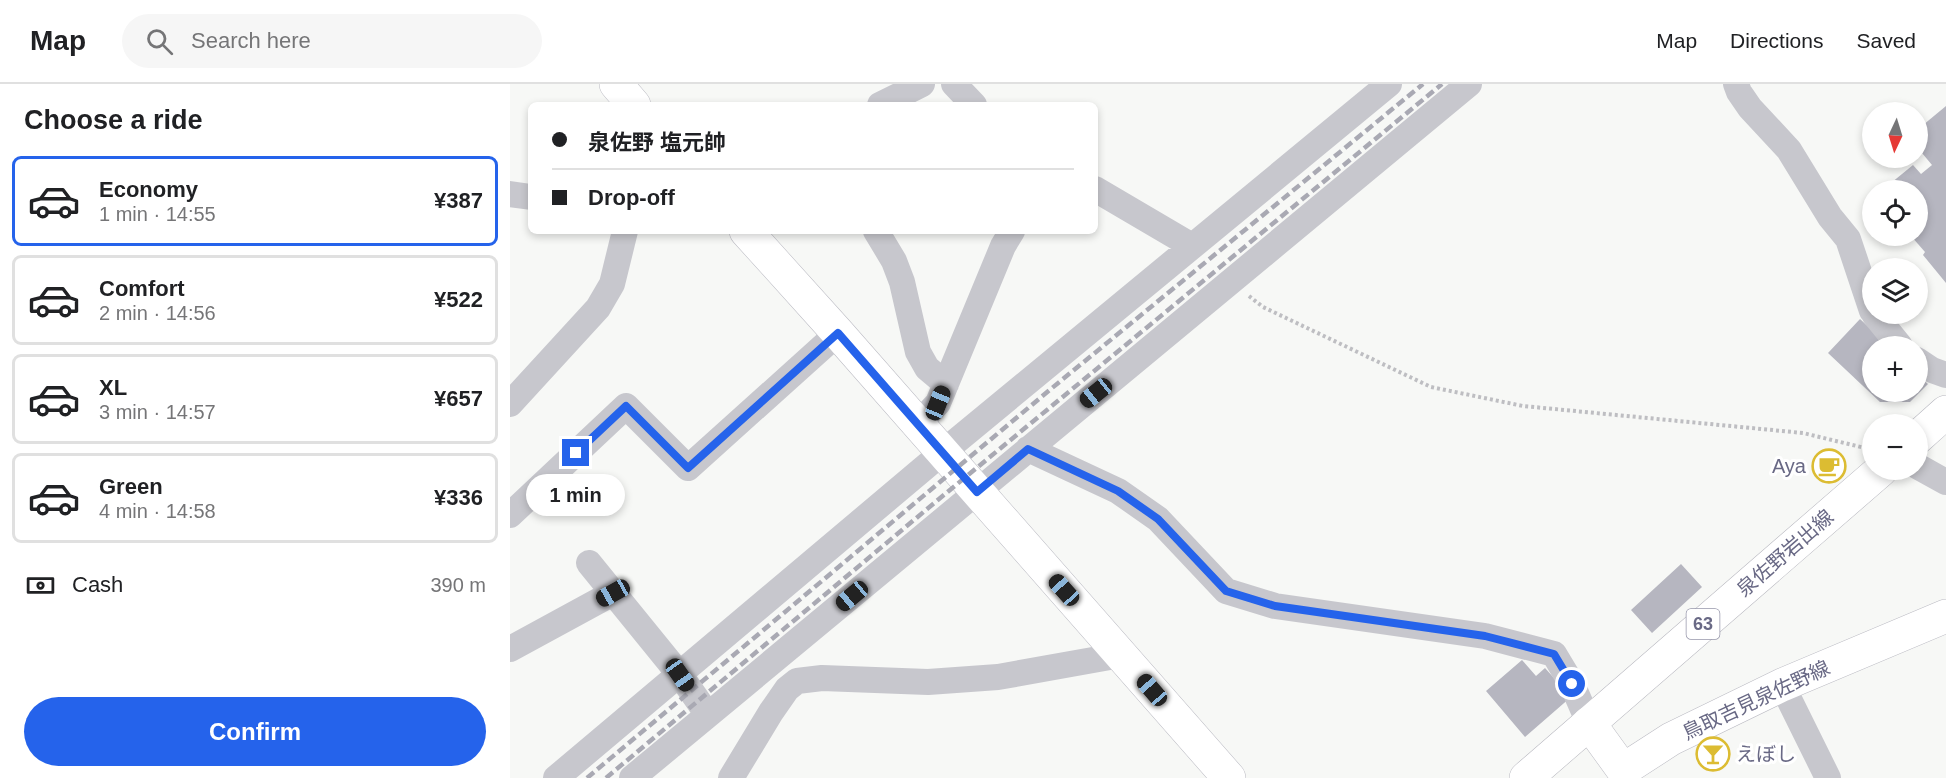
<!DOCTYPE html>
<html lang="en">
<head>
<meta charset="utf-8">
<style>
  body { margin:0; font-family:Helvetica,"Noto Sans JP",sans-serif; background:#f6f6f6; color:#202124; height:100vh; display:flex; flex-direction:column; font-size:22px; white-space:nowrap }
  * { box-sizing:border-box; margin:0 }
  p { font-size:20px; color:#757577 }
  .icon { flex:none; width:33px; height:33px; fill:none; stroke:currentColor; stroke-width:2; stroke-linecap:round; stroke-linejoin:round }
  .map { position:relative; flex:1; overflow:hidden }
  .panel { display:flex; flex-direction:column; background:#fff; width:510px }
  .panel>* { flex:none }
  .hud { position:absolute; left:18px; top:18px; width:570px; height:132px; border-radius:9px; box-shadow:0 3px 9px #0003; display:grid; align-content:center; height:132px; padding:0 24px; background:#fff }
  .needle { width:39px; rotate:184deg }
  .controls { position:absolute; left:1352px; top:18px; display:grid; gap:12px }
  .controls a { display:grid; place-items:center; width:66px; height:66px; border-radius:50%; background:#fff; box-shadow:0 3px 9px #0003; font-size:30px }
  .end { position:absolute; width:27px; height:27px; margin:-14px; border:8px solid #2563eb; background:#fff; box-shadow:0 0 0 3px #fff }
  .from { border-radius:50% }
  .bubble { position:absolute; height:42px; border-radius:21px; background:#fff; box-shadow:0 3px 9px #0003; font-size:20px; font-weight:800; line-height:42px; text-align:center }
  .car { position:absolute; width:18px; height:36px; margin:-18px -9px; border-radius:8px; box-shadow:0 0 4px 2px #0007; background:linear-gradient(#222 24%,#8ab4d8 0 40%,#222 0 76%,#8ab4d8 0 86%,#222 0) }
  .hud b { display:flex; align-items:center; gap:21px; height:57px; font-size:22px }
  .hud b+b { border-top:2px solid #e0e0e0 }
  .hud i { width:15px; height:15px; background:#202124 }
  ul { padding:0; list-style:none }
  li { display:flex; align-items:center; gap:18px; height:90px; margin:0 12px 9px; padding:0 12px; border:3px solid #e0e0e0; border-radius:9px }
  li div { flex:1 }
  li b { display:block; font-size:22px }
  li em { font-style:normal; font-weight:800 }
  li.active { border-color:#2563eb }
  li>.icon { width:54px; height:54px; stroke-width:1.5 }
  h2 { padding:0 24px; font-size:27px; line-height:72px }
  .pay { display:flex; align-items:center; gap:15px; height:66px; padding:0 24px; font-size:22px }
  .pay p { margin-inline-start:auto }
  .action { display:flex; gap:12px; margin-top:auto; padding:12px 24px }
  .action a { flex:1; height:69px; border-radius:36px; background:#2563eb; color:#fff; font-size:24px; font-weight:800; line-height:69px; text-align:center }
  header { display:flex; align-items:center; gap:36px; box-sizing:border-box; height:84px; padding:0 30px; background:#fff; border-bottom:2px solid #e0e0e0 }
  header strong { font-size:28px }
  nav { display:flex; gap:33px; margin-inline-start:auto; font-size:21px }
  .search { width:420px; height:54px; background:#f6f6f6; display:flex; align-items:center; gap:15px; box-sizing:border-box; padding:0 21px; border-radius:33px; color:#757577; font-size:22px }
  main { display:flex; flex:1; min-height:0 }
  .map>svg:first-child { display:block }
  .building { fill:#b6b6c0 }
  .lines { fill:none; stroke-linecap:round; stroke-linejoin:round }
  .secondary-casing { stroke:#bbbbc3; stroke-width:34 }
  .primary-casing { stroke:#b7b7bf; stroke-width:34 }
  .path { stroke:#bebec2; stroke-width:4; stroke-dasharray:3 3; stroke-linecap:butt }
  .street { stroke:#c7c7cd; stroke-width:26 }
  .secondary { stroke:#fff; stroke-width:33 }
  .primary { stroke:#fff; stroke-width:33 }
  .rail { stroke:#a9a9b3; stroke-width:4.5; stroke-dasharray:9 4.5; stroke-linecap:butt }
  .route { stroke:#2563eb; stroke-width:8 }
  .labels { text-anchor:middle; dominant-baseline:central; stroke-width:6; stroke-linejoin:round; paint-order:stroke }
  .shield { fill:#fff; stroke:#9696aa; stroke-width:1.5 }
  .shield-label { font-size:18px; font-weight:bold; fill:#696985 }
  .poi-label { font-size:20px; fill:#696985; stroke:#fff; text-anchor:end }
  .street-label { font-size:20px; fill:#696985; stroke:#fff }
</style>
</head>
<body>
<header>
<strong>Map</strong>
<div class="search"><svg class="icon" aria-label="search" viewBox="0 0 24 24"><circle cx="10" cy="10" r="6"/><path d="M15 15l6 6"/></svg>Search here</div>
<nav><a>Map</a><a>Directions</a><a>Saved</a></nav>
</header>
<main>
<section class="panel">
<h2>Choose a ride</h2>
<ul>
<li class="active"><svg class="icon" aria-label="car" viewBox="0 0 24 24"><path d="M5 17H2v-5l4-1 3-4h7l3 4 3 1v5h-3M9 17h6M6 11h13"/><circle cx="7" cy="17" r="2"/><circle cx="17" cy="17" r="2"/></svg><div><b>Economy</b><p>1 min · 14:55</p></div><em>¥387</em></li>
<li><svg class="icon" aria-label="car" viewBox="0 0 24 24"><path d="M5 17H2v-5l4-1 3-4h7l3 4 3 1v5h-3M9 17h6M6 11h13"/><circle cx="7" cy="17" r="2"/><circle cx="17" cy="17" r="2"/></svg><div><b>Comfort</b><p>2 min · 14:56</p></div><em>¥522</em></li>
<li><svg class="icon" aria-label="car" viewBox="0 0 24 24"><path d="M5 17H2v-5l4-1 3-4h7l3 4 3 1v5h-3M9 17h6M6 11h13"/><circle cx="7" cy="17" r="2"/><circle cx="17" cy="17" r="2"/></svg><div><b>XL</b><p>3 min · 14:57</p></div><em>¥657</em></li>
<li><svg class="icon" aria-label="car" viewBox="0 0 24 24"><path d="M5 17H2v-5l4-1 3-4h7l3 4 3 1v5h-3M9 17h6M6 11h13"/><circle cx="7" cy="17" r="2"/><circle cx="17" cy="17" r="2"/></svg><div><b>Green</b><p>4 min · 14:58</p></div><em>¥336</em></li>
</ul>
<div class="pay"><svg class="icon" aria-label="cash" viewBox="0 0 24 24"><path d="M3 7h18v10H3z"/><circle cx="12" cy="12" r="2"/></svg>Cash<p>390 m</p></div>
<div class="action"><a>Confirm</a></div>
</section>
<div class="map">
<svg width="1436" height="694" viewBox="0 0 1436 694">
  <rect width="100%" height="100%" fill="#f7f8f6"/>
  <!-- building -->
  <path class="building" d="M1436,22V199L1413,171L1415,168L1401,152H1407V106H1387L1381,99L1403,81L1411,90L1422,81L1407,63V55L1411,52L1407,46Z
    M1350,235L1379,262H1362V308H1407V290L1418,300L1400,318H1370L1318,269Z
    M1171,480L1192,503L1142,549L1121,526Z
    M1012,576L1026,592L1035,584L1061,613L1015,653L976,607Z"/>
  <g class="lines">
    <!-- secondary casing -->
    <g class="secondary-casing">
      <path id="secondary" d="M106,0L124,21
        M236,147L328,249L719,694
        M1079,639L1113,686L1161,655L1272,601L1436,532"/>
    </g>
    <!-- primary casing -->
    <g class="primary-casing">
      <path id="primary" d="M1407,354L1436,328
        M1016,694L1371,386"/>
    </g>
    <!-- path -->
    <path class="path" d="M739,212L753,223L921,303L1013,322L1293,349L1355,364"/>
    <!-- street -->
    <path class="street" d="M444,0L464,21
      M1226,0L1229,8L1240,24L1279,66L1320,133L1338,155L1362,227
      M370,21L412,0
      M585,105L682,162
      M0,110L21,113
      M366,147L384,177L392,198L408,268L417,284L436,300
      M1364,230L1390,262
      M1407,276L1422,286L1436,291
      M0,320L88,224L102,200L115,147
      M408,340L428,319L493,162L502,147
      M518,365L608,407L648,435L716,507L765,522L975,552L1044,570L1062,600L1079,639
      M1407,382L1436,398
      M0,431L116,322L178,384L328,249
      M79,479L170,591L198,631
      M0,565L103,509
      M1272,601L1318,694
      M46,694L433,368L879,0
      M122,694L959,0
      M221,694L261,628L277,605L287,597L312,594L418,598L488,593L611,571"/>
    <!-- secondary -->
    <use href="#secondary" class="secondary"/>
    <!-- primary -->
    <use href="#primary" class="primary"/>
    <!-- rail -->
    <path class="rail" d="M77,694L542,304L913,0
      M96,694L429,415L932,0"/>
  </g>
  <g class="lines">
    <!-- route -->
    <path class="route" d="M66,369L116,322L178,384L328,249L467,408L518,365L608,407L648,435L716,507L765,522L975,552L1044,570L1062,600"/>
  </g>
  <!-- icons -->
  <defs>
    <g id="cafe-ring" transform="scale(1.725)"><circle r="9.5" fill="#fff" stroke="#dcbc32" stroke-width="1.5"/><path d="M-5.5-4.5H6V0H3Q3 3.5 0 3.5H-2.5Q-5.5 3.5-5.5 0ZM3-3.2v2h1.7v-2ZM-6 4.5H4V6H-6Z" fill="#dcbc32"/></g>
    <g id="bar-ring" transform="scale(1.725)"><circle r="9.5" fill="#fff" stroke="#dcbc32" stroke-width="1.5"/><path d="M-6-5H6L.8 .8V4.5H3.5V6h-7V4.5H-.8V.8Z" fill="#dcbc32"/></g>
  </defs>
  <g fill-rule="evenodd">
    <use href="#cafe-ring" x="1319" y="382"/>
    <use href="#bar-ring" x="1203" y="670"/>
  </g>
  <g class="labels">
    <!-- shield labels -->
    <rect class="shield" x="1176.5" y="525" width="33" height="30" rx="4.5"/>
    <g class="shield-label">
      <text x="1193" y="540">63</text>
    </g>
    <!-- poi labels -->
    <g class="poi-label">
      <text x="1296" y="382">Aya</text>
      <text x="1226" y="670" text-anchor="start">えぼし</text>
    </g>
    <!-- street labels -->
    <g class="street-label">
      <text transform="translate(1275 469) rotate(-41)">泉佐野岩出線</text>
      <text transform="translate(1246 616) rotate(-25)">鳥取吉見泉佐野線</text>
    </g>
  </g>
</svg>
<div class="controls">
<a><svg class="needle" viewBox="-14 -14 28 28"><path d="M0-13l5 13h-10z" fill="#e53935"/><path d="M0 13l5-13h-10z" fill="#757577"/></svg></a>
<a><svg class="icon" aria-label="locate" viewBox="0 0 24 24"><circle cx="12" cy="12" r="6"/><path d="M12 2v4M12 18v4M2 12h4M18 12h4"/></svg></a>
<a><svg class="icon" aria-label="layers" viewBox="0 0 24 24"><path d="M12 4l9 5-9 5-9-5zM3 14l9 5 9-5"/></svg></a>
<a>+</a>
<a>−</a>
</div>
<i class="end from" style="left:1062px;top:600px"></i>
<i class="end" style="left:66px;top:369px"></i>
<div class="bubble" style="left:16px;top:390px;width:99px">1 min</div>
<i class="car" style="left:586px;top:309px;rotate:231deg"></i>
<i class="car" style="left:428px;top:319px;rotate:22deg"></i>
<i class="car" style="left:554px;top:506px;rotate:318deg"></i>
<i class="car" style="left:103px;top:509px;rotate:241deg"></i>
<i class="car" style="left:342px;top:512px;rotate:230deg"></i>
<i class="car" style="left:170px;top:591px;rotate:145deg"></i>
<i class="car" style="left:642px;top:606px;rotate:319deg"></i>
<div class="hud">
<b><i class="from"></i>泉佐野 塩元帥</b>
<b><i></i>Drop-off</b>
</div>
</div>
</main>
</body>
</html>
